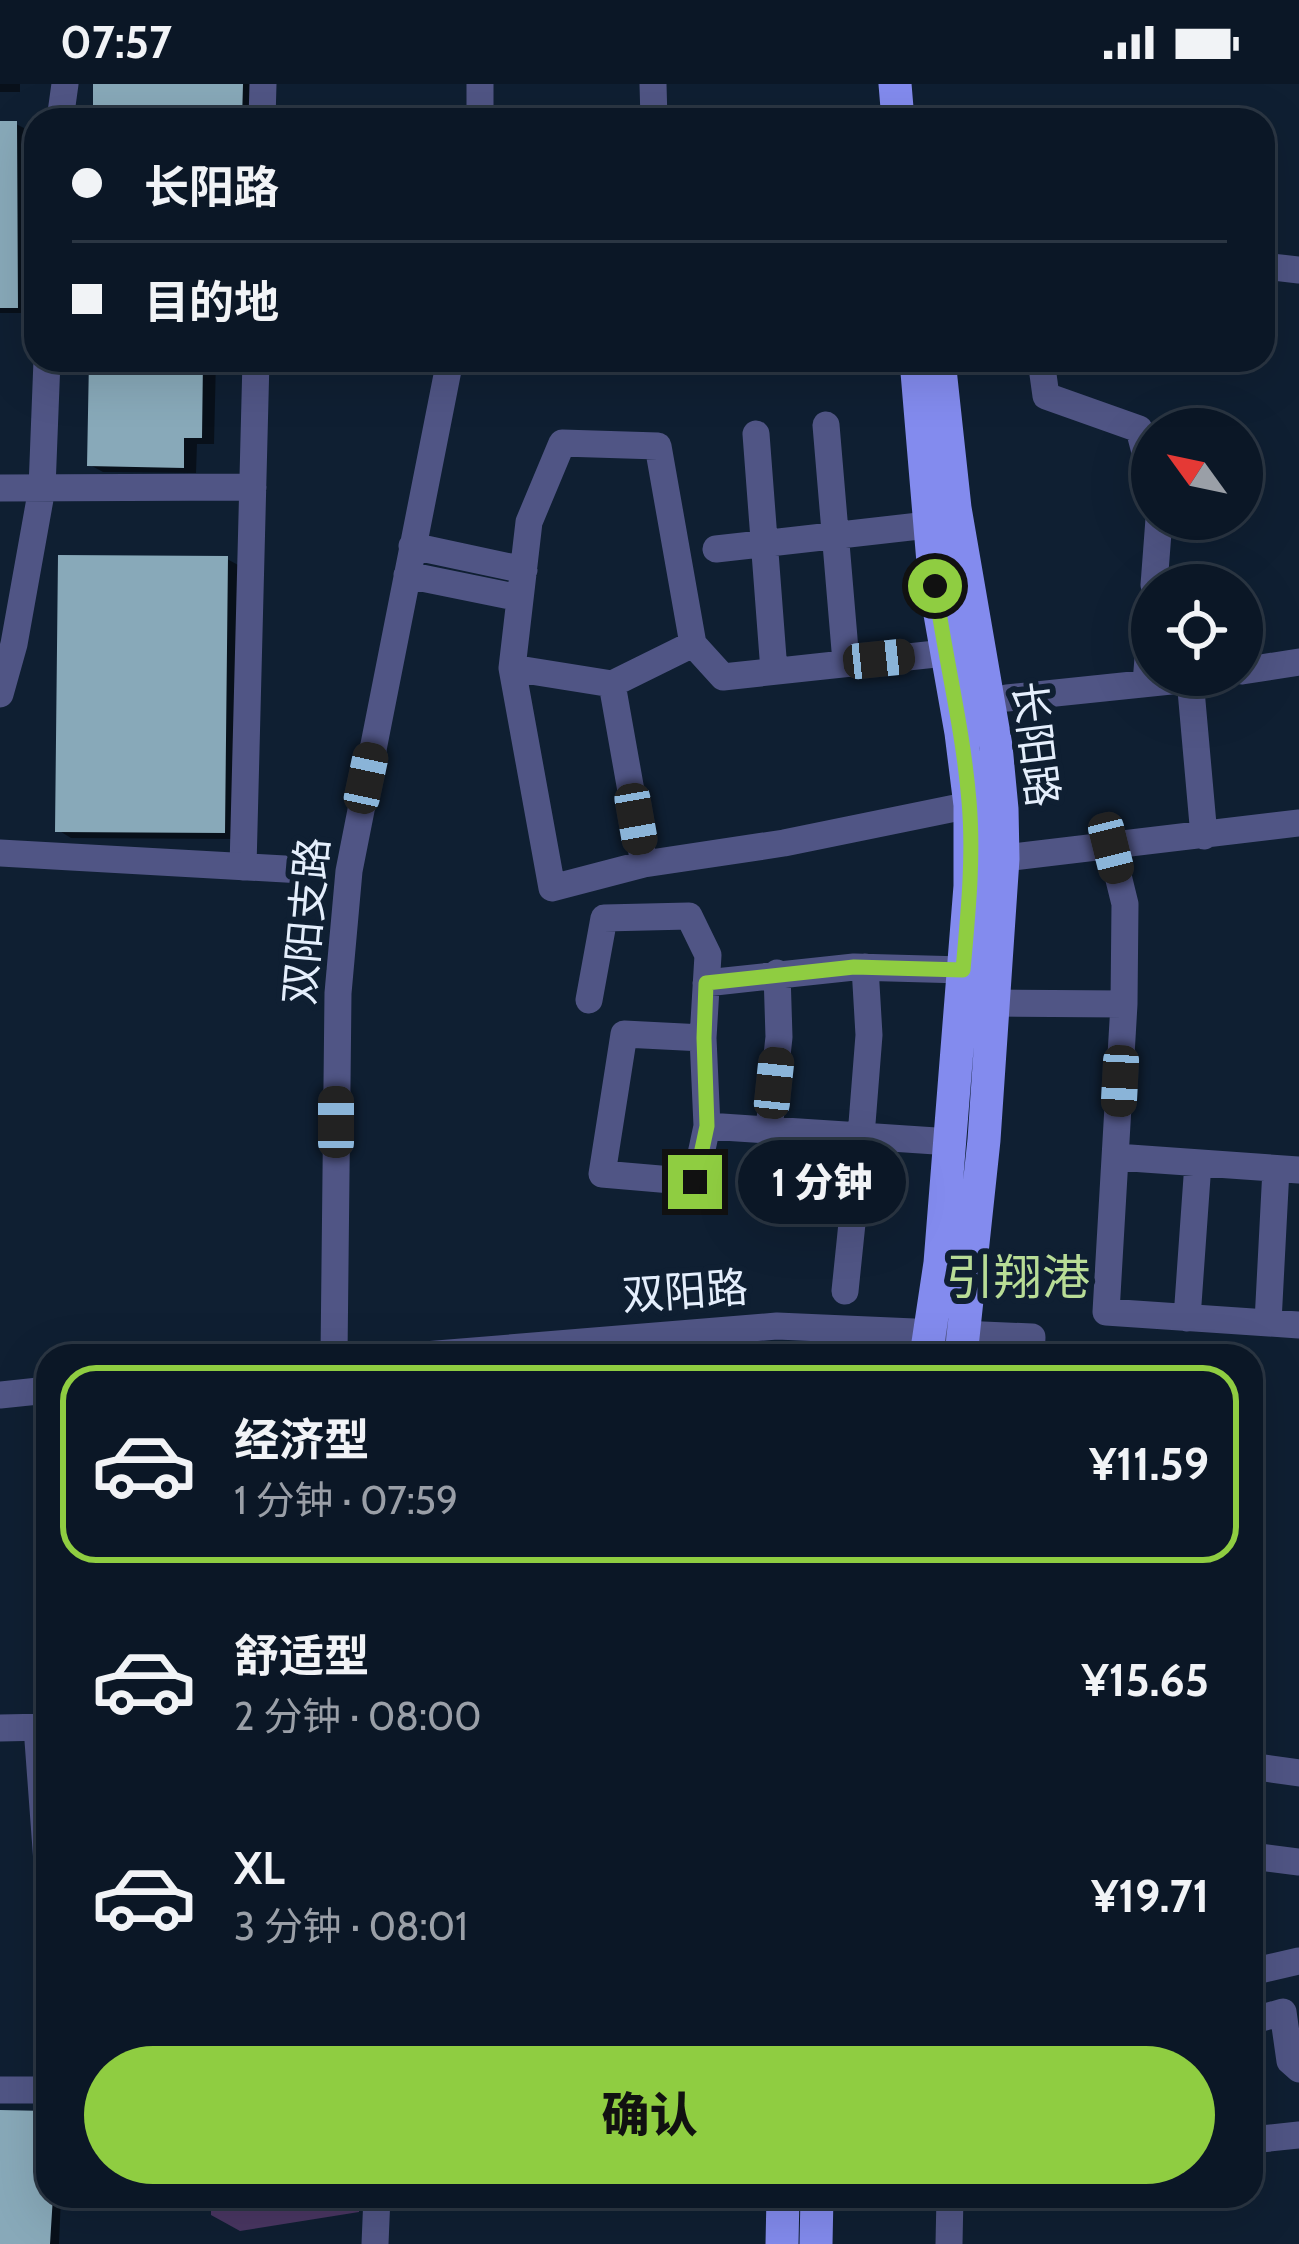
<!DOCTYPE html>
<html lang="zh">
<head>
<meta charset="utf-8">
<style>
  body { margin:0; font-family:Cabin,"Noto Sans SC",sans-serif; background:#14202e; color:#f1f3f6; height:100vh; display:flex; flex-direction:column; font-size:45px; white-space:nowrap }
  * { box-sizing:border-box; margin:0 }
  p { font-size:39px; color:#9a9fa7 }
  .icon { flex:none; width:66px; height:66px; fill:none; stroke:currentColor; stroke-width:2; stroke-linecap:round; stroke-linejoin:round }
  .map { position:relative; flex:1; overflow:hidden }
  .drawer { position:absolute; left:36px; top:1260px; width:1227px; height:864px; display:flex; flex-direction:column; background:#0b1726; border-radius:36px; box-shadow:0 12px 48px #0002,0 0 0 3px #2b3643 }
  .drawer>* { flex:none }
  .top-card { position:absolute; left:24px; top:24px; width:1251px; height:264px; border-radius:36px; box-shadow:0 12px 48px #0002,0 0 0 3px #2b3643; display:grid; align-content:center; height:264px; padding:0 48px; background:#0b1726 }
  .needle { width:78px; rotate:303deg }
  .controls { position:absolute; left:1131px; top:324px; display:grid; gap:24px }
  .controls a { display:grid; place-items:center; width:132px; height:132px; border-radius:50%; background:#0b1726; box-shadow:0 12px 48px #0002,0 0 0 3px #2b3643; font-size:60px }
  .end { position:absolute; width:54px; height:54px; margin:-27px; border:15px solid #8fcd41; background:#111; box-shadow:0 0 0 6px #111 }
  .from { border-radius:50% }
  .bubble { position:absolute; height:84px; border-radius:42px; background:#0b1726; box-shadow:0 12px 48px #0002,0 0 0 3px #2b3643; font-size:39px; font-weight:800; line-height:84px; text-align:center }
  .car { position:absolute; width:36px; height:72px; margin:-36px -18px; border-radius:15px; box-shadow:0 0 9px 3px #0007; background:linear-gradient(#222 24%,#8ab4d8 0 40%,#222 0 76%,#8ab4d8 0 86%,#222 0) }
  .top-card b { display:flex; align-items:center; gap:42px; height:114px; font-size:45px }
  .top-card b+b { border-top:3px solid #2b3643 }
  .top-card i { width:30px; height:30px; background:#f1f3f6 }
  ul { padding:21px 0 0; list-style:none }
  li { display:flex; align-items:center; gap:36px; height:198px; margin:0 24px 18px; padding:0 24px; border:6px solid transparent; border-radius:36px }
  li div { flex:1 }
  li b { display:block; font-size:45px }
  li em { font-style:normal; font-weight:800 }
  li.current { border-color:#8fcd41 }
  li>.icon { width:108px; height:108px; stroke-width:1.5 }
  .primary-button { display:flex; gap:24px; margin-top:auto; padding:24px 48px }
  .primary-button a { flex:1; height:138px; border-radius:72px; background:#8fcd41; color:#111; font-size:48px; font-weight:800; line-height:138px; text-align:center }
  .status { display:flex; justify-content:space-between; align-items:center; height:84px; padding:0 60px; background:#0b1726; direction:ltr }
  .status svg { height:33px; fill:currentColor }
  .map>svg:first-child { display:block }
  .green { fill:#493662 }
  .shadow { fill:#0007 }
  .building { fill:#88a9b9 }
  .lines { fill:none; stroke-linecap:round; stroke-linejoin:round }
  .minor { stroke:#505585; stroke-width:27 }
  .major { stroke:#838bee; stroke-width:33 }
  .route { stroke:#8fcd41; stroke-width:15 }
  .labels { text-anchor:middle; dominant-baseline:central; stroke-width:12; stroke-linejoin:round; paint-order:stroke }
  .street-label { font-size:42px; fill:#e4eefc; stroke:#0f1f32 }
  .quarter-label { font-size:48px; fill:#b8dc96; stroke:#0f1f32 }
</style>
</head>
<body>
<div class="status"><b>07:57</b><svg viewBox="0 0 49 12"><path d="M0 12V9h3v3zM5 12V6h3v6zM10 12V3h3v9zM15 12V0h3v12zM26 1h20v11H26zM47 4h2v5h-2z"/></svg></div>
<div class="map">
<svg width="1299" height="2160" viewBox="0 0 1299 2160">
  <rect width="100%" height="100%" fill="#0f1f32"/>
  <!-- green -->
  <path class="green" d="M203,2112H360L359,2128L240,2147L211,2131V2117Z"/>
  <!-- shadow -->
  <path class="shadow" d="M0,0H20V8H0Z
    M96,0H255V36H96Z
    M0,40H16L30,47L31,229H0Z
    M92,276H216L214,360H197L196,389L103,388L90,381Z
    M227,475L240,482L237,755L71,754L58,746Z
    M0,2029L48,2030V2112H61L59,2160H0Z"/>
  <!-- building -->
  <path class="building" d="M93,0H243L242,36H93Z
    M0,37H17L18,224H0Z
    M89,276H203L202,354H184V384L87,382Z
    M58,471L228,472L225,749L55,748Z
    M0,2026L48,2027V2112H53L50,2160H0Z"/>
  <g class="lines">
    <!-- minor -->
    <path class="minor" d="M653,0L654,36
      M60,36L65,0
      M262,36L263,0
      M480,36V0
      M1263,182L1299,186
      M1041,276L1046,312L1139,345L1152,395
      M826,341L846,578
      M756,350L774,587
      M0,404L253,403
      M412,462L524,486
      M716,465L928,441
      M407,491L520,514
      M1154,501L1159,435
      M945,569L723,593L693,560L612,600L644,780L784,759L970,721
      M512,584L529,438L562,359L658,362L693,560
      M1242,587L1299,578
      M1146,599L1152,524
      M612,600L512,584L552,804L644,780
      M0,610L14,560L42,404L47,276
      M1007,614L1190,595L1204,752
      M1111,763L1125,820L1124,920
      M0,769L303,786
      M987,776L1299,739
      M243,783L256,276
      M706,899L854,883L963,886
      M589,916L604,834L689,832L708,871L703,954
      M994,919L1124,920L1106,1228L1299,1241
      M707,1042L703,954L624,950L602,1090L695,1098L707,1042L861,1052L869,951L865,883
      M769,1045L779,953L777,889
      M1116,1073L1299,1086
      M845,1207L861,1052L951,1058
      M1187,1234L1198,1079
      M1268,1238L1276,1085
      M334,1272L338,909L349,787L450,276
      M412,1272L777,1242L1032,1253L1031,1272
      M0,1311L48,1306
      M37,1643L48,1792
      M0,1644L48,1643
      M1251,1682L1299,1689
      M1251,1772L1299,1778
      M1251,1888L1299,1877
      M1251,1937L1283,1928L1290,1977L1299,1985
      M0,2006H48
      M1251,2056L1299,2051
      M375,2160L377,2112
      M949,2160L950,2112"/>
    <!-- major -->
    <path class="major" d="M895,0L898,36
      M916,276L935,502L961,649L970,721V802L940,1179L926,1272
      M939,276L955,424L996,662L1002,725L1003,775L984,1056L961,1272
      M782,2160L783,2112
      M816,2160L817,2112"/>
  </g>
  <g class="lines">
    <!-- route -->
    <path class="route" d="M695,1098L707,1042L704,954L706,899L854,883L963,886C968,830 974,773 969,717C963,644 945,574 935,502"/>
  </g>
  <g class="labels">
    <!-- street labels -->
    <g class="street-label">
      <text transform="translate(1036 660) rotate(83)">长阳路</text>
      <text transform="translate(306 837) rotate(-85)">双阳支路</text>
      <text transform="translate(685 1207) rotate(-4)">双阳路</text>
    </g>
    <!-- quarter labels -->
    <g class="quarter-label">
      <text x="1018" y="1193">引翔港</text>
    </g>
  </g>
</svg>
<div class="controls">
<a><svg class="needle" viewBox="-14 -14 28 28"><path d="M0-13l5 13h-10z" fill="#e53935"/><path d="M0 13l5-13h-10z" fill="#9a9fa7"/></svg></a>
<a><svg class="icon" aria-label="locate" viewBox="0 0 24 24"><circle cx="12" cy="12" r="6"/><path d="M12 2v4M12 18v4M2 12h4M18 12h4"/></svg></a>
</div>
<i class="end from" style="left:935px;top:502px"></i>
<i class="end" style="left:695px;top:1098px"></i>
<div class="bubble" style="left:738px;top:1056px;width:168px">1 分钟</div>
<i class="car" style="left:879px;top:575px;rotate:84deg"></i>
<i class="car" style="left:366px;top:694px;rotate:12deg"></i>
<i class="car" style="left:636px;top:735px;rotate:170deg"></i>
<i class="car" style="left:1111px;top:764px;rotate:166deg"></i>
<i class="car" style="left:1120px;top:997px;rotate:183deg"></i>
<i class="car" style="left:774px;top:999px;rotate:6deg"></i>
<i class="car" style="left:336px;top:1038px;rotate:0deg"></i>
<div class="top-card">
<b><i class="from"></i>长阳路</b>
<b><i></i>目的地</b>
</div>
<section class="drawer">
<ul>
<li class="current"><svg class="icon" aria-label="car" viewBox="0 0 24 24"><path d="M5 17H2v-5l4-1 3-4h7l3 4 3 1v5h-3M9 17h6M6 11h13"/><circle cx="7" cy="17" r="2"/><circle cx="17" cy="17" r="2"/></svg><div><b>经济型</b><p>1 分钟 · 07:59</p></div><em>¥11.59</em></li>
<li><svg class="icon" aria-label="car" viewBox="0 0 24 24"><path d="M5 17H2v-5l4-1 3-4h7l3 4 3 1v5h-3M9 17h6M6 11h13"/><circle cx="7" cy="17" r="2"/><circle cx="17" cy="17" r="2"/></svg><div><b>舒适型</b><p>2 分钟 · 08:00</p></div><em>¥15.65</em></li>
<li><svg class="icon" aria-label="car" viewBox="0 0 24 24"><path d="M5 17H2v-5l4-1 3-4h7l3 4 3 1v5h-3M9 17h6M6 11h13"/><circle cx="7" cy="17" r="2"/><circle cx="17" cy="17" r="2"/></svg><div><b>XL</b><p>3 分钟 · 08:01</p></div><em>¥19.71</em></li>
</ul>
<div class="primary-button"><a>确认</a></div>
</section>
</div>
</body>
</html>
